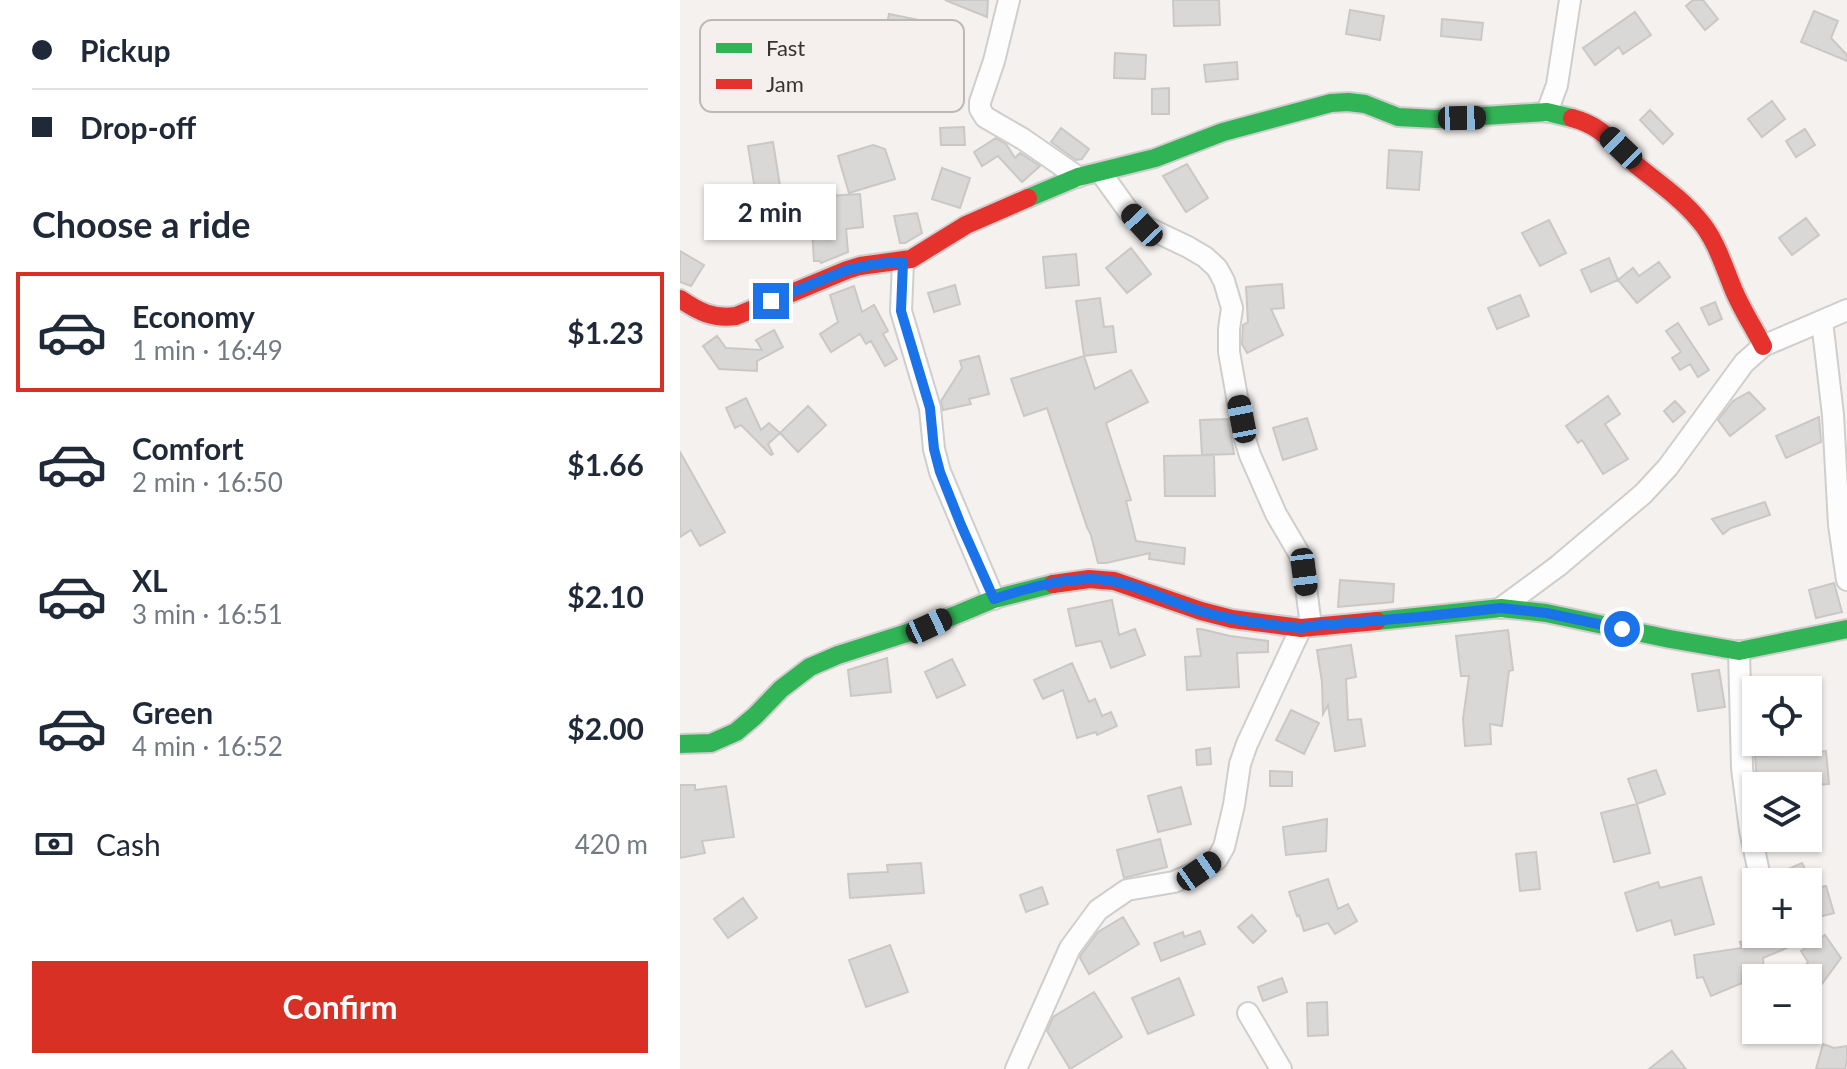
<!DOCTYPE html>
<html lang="en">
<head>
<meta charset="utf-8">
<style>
  body { margin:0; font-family:Lato,sans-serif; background:#f6f6f7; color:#1f2937; height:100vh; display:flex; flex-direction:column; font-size:30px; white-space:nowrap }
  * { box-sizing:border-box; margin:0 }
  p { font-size:26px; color:#747a83 }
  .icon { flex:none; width:44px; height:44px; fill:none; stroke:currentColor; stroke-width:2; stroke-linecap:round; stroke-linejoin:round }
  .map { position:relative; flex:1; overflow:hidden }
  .details { display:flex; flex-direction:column; background:#fff; width:680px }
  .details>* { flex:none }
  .banner { display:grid; align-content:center; height:176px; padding:0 32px; background:#fff }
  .fabs { position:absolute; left:1062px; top:676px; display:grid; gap:16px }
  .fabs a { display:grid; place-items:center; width:80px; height:80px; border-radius:0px; background:#fff; box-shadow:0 2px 6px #0004; font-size:40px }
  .end { position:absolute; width:36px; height:36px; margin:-18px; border:10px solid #1a73e8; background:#fff; box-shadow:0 0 0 4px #fff }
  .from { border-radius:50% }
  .bubble { position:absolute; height:56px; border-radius:0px; background:#fff; box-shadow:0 2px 6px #0004; font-size:26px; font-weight:700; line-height:56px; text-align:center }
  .car { position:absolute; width:24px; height:48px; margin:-24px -12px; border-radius:10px; box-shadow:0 0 6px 2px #0007; background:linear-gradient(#222 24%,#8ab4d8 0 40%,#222 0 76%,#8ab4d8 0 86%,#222 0) }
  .banner b { display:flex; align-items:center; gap:28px; height:76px; font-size:30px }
  .banner b+b { border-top:2px solid #e0e1e3 }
  .banner i { width:20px; height:20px; background:#1f2937 }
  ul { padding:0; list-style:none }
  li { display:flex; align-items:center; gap:24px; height:120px; margin:0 16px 12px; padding:0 16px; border:4px solid transparent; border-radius:0px }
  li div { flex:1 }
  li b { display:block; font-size:30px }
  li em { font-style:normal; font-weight:700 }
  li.current { border-color:#d93025 }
  li>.icon { width:72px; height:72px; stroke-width:1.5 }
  h2 { padding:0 32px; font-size:36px; line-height:96px }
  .pay { display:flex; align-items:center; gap:20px; height:88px; padding:0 32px; font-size:30px }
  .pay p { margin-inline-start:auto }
  .cta { display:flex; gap:16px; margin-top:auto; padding:16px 32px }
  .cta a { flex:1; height:92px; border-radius:0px; background:#d93025; color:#fff; font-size:32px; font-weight:700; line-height:92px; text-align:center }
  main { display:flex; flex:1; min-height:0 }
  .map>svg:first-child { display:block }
  .building { fill:#dad8d7; stroke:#cac8c7; stroke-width:2 }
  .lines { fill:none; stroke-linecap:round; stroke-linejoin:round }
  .street-casing { stroke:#d0cecc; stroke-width:24 }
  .fast-casing { stroke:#d0cecc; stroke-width:22 }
  .jam-casing { stroke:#d0cecc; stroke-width:22 }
  .street { stroke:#fdfdfd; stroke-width:20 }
  .fast { stroke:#30b455; stroke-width:18 }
  .jam { stroke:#e5322d; stroke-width:18 }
  .route { stroke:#1a73e8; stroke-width:10 }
  .key { fill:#f5f0ee; stroke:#bcb8b6; stroke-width:2 }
  .key-label { font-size:22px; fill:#363433 }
</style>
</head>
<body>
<main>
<section class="details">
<div class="banner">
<b><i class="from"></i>Pickup</b>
<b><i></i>Drop-off</b>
</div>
<h2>Choose a ride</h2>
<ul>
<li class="current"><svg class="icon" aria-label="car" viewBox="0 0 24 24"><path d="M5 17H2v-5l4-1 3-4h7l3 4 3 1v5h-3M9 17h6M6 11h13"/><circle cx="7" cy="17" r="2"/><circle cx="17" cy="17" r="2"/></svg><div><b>Economy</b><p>1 min · 16:49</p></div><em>$1.23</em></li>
<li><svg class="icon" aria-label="car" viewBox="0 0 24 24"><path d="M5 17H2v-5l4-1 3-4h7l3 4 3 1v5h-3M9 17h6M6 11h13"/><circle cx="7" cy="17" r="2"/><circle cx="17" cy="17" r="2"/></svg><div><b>Comfort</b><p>2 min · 16:50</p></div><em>$1.66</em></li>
<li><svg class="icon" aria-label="car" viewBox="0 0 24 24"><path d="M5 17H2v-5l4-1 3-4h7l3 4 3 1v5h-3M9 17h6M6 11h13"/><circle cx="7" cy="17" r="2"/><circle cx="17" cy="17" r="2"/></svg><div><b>XL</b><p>3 min · 16:51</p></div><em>$2.10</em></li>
<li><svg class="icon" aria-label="car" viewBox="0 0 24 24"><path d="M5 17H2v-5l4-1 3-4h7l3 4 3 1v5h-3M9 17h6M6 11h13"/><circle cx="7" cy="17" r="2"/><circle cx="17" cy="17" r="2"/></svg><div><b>Green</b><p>4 min · 16:52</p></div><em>$2.00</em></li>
</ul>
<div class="pay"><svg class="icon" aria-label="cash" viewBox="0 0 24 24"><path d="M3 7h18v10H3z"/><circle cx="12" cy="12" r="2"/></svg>Cash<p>420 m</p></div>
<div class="cta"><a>Confirm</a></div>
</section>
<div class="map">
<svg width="1167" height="1069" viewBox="0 0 1167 1069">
  <rect width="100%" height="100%" fill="#f4f1ef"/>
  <!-- building -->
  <path class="building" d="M266,0H308L307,17L265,0Z
    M493,0H539L540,25L494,26Z
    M1013,0H1023L1038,19L1025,30L1006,6Z
    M670,10L704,16L700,40L666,34Z
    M1134,11L1158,21L1151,38L1167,55V61L1121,42Z
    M955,12L971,35L943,54L939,47L915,65L903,48Z
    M209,14L239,20L236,34L272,46L257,92L241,87L250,64L201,53Z
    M762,19L803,23L801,40L761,36Z
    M435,53L466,55L465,79L434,78Z
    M557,62L558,79L526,82L524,65Z
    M489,88V114H472V89Z
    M1092,101L1105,119L1082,137L1068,119Z
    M970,110L993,134L983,144L960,120Z
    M284,127L285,145H261L260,128Z
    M381,128L409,149L402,159L396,160L371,142Z
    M1125,129L1135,145L1116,157L1106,141Z
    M316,138L326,144L335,158L340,153L360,166L342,182L318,156L302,166L294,152Z
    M93,142L101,192L76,196L68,146Z
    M193,145L205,149L215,179L169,193L158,156Z
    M709,150L742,152L739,190L707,188Z
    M507,164L528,198L506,212L483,176Z
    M262,168L290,178L280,208L252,199Z
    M180,194L183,227L166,229L168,252L141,263L140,261H134L130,197Z
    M237,213L242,233L225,243H220L214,216Z
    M1126,218L1139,235L1112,255L1099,238Z
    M869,220L886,253L860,266L842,233Z
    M451,248L471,274L447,293L426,268Z
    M0,251L24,265L11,286L0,282Z
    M396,254L399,285L366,288L363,257Z
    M929,258L938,280L911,292L901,270Z
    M979,262L990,277L957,303L938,280L953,268L959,276Z
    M602,284L604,308L591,309L603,335L567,353L562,344L563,325L568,322L566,287Z
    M275,285L280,304L254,312L248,293Z
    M174,286L182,312L194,305L208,331L203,334L217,359L205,366L191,341L186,344L180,334L151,352L140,334L158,322L150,295Z
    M840,295L849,316L817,329L808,308Z
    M420,298L424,327L433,326L436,352L404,356L396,301Z
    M1035,302L1042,319L1029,325L1021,308Z
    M998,323L1029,370L1018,377L1010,364L1000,370L992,358L1001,352L986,331Z
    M94,330L103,347L77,361V371L39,369L23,346L37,336L46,348L82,350L76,340Z
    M299,356L309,394L289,399L291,404L263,410L261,401L282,368L280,361Z
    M404,356L415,389L451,370L468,402L426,423L451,500L446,501L456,541L505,548L504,564L469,559L470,553L426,563H418L411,535L407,527L367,408L344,416L331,379Z
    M1069,392L1085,409L1050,436L1038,420L1053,401Z
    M928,396L940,414L925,424L948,459L923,474L902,440L898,443L886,426Z
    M66,398L81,430L89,423L100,433L88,444L93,454L91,455L61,425L55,428L46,408Z
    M995,401L1005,412L993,422L984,411Z
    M128,406L146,425L118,452L100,433Z
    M1139,417L1141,442L1106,458L1096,436Z
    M627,418L637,449L603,460L593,428Z
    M548,419L554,454L522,455L520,420Z
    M0,452L45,532L20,546L11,530L0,537Z
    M534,455L535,496H485L484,456Z
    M1085,502L1090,515L1051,528L1043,534L1032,519Z
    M660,580L714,584L713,602L658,607Z
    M1154,583L1162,612L1136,618L1129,590Z
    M432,600L439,635L455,629L465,655L431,668L421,641L396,646L388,609Z
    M517,629H521L550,636L588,641V652L557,653L559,687L507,690L505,657L521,656Z
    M828,630L833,670L829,671L822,726L810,724L811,744L785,746L783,719L789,676H781L776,636Z
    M671,645L676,677L666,679L668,720L681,719L685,746L655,751L648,705L643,714L642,682L637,650Z
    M207,658L211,692L171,696L168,670Z
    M272,659L285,685L257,698L245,672Z
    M392,663L409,702L415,699L422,716L431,712L437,726L417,735L416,732L397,738L383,690L363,699L354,680Z
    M1039,670L1045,707L1018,711L1012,674Z
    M611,710L639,723L624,754L596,740Z
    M530,748L531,764L517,765L516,750Z
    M1146,751L1149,784L1114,786V780L1077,781L1075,756L1110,755Z
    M976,770L985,794L957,804L948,779Z
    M590,771L612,772V786H590Z
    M0,785H15V790L46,786L54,837L22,841L25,853L0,858Z
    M501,787L511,824L478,832L468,796Z
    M957,804L970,853L934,862L921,813Z
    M647,819L646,851L606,855L603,827Z
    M480,839L487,867L444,878L437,850Z
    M856,852L860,889L840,891L836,854Z
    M241,863L244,893L170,898L168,874L208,872L207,865Z
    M1122,863L1131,882H1112L1106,870Z
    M1021,877L1034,924L995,935L991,920L957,931L945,893L978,882L980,888Z
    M648,879L658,909L668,904L677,921L655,934L648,923L624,931L619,915L617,916L609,892Z
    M1146,886L1154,913L1131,919L1128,909V890Z
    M362,887L368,904L346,912L340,895Z
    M63,898L77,918L48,938L34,919Z
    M572,915L586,931L573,943L558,927Z
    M443,917L459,944L409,974L400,958L401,955L418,932Z
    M520,931L525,944L481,961L474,943L503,932L504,937Z
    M1089,934H1104L1109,947L1083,958L1084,974L1062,976V983L1031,996L1023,977L1017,978L1014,955L1062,948L1060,942Z
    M1145,935L1161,958L1128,1003V978H1116L1128,962L1121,951Z
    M210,945L228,992L186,1007L169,960Z
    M499,978L514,1015L468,1034L452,998Z
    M602,978L607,992L583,1001L578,987Z
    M414,992L442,1037L390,1069L367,1031L373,1017Z
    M647,1002L648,1035L628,1036L627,1003Z
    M1143,1044L1154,1048L1167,1046V1061L1165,1069H1136Z
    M992,1051L1006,1069H969Z"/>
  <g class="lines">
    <!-- street casing -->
    <g class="street-casing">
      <path id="street" d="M329,0L314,61L300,102V109L305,117L343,139L398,177
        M867,112L877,85L890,0
        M421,173L447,209L462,225L508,247L525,257L537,268L544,281L552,308L549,329V352L564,436L570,455L596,514L620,555L624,572L631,626
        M223,262L221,311L250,408L254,449L260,472L314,599
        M1142,321L1153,415L1159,525L1167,580
        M821,608L878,566L963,494L988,467L1064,363L1083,346L1167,310
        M1059,651L1062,768L1070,830L1081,882
        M568,1013L601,1069
        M336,1069L390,948L418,910L447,890L494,882L519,871L537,859L544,847L554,805L560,764L567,744L621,628"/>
    </g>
    <!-- fast casing -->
    <g class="fast-casing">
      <path id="fast" d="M348,198L398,177L475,158L543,132L651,103L668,102L685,104L718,117L756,119L867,112L892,118
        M697,621L821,608L866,613L990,639L1059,651L1167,629
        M0,744L31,743L56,732L75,716L101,689L130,667L158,655L249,626L314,599L373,584"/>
    </g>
    <!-- jam casing -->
    <g class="jam-casing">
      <path id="jam" d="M892,118C925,127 931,143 955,164C977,182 1001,198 1019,220C1035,238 1043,264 1052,286C1060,307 1073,326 1083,346
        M0,299C19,312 33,319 56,316L167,270L180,266L231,259L286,225L348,198
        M373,584L409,579L434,581L521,611L552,619L621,628L697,621"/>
    </g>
    <!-- street -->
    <use href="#street" class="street"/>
    <!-- fast -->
    <use href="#fast" class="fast"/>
    <!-- jam -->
    <use href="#jam" class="jam"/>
  </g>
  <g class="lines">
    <!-- route -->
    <path class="route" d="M91,301L167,270L195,264L223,262L221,311L250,408L254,449L260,472L281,525L314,599C345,589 379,579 411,579C448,579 483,600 517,610C551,621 586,624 621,628L631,626L739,617L821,608L866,613L942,629"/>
  </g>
  <!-- legend -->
  <rect x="20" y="20" width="264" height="92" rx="12" class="key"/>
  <rect x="36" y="43" width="36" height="10" fill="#30b455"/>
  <rect x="36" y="79" width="36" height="10" fill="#e5322d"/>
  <g class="key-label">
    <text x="86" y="56">Fast</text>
    <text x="86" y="92">Jam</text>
  </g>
</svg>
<div class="fabs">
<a><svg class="icon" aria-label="locate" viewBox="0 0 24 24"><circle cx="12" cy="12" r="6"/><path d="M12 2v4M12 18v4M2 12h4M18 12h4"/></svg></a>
<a><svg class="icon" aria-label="layers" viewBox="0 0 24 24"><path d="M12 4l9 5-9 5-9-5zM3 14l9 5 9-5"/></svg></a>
<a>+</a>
<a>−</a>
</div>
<i class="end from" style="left:942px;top:629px"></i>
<i class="end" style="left:91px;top:301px"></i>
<div class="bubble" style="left:24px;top:184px;width:132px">2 min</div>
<i class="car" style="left:782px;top:118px;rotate:89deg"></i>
<i class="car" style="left:941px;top:148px;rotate:314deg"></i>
<i class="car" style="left:462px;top:225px;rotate:317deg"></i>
<i class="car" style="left:562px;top:419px;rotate:349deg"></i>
<i class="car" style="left:624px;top:572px;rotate:173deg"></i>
<i class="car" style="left:249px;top:626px;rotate:65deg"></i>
<i class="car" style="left:519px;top:871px;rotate:55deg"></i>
</div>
</main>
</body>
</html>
